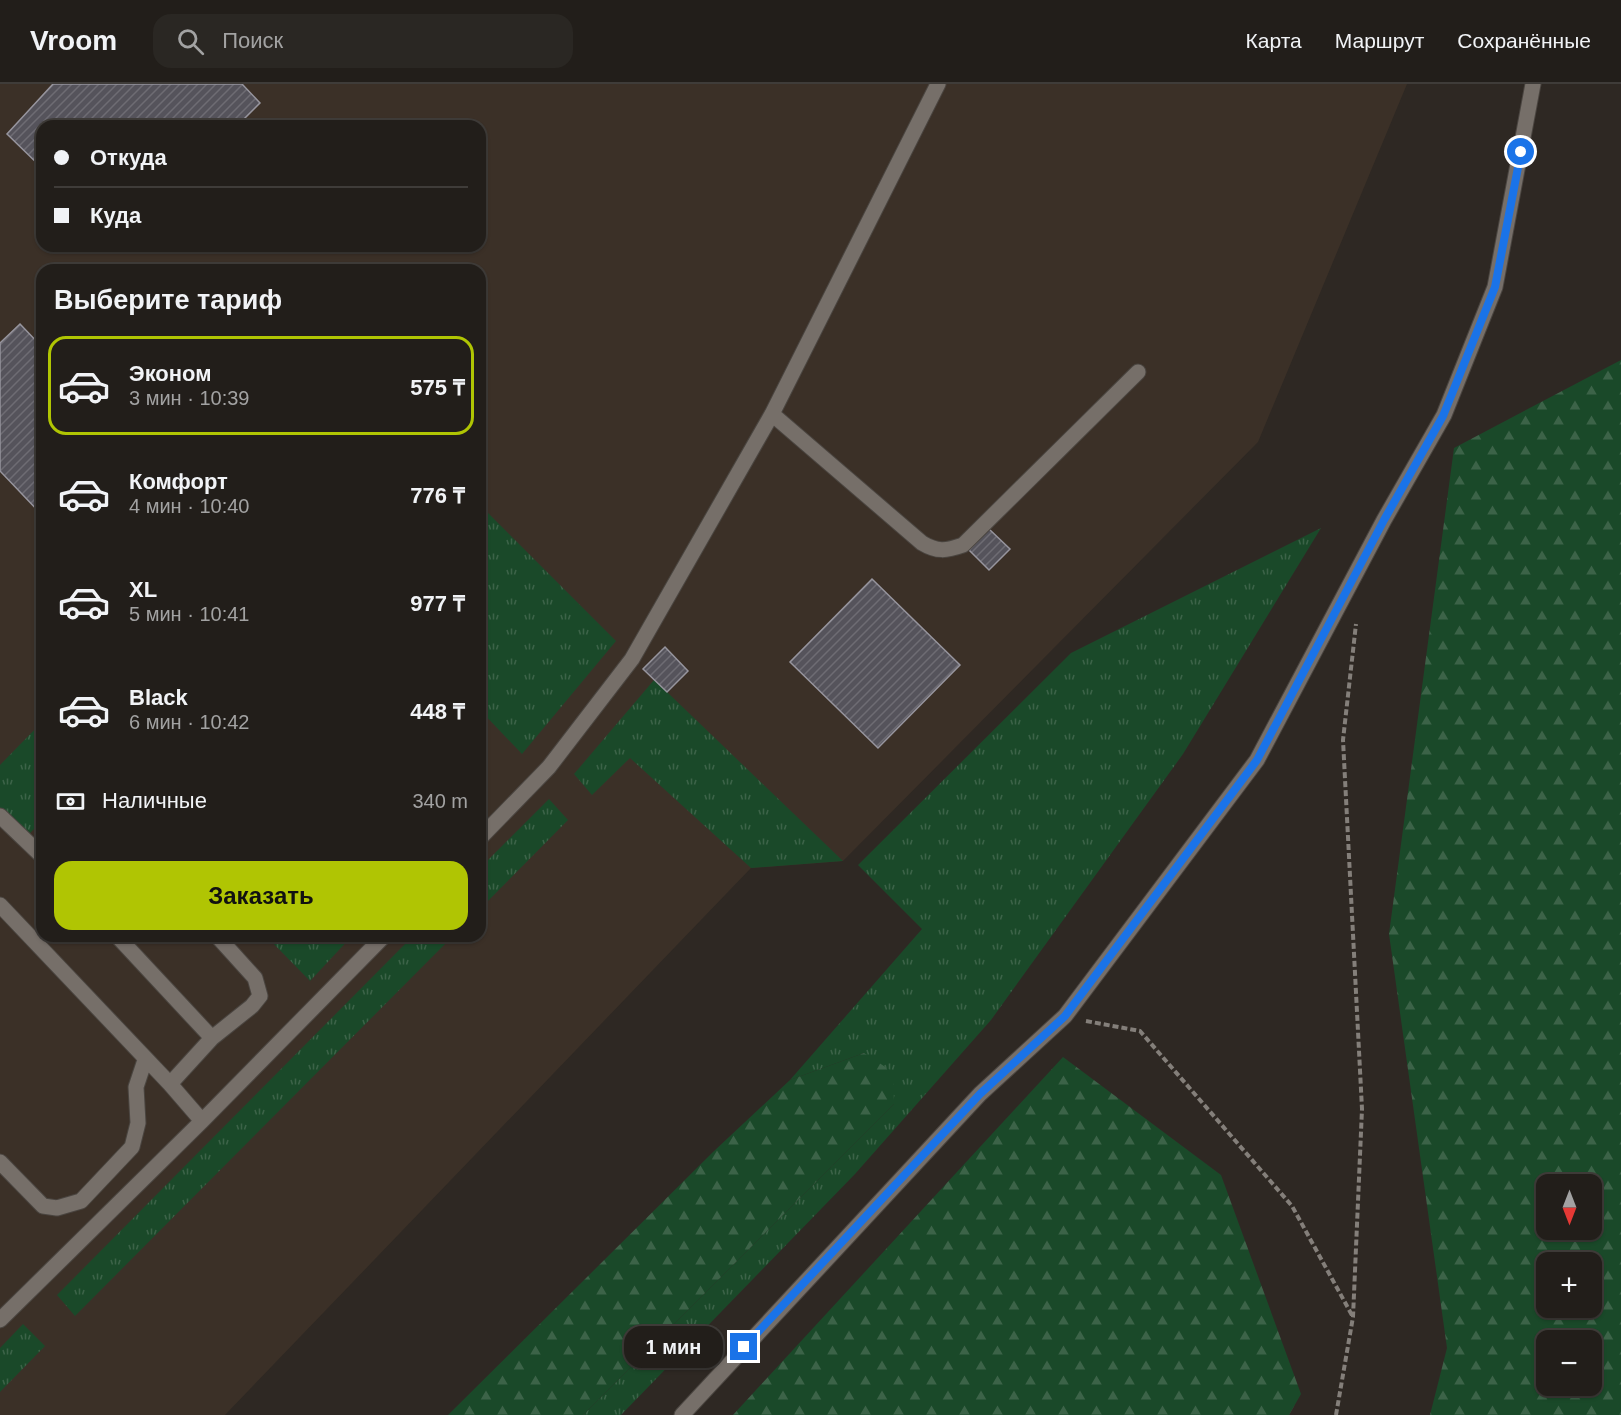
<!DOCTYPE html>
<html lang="ru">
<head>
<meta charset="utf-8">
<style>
  body { margin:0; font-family:Helvetica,sans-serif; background:#2a2723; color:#f1f3f6; height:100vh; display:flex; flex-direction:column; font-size:22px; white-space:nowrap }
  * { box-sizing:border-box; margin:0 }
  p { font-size:20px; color:#a2a2a2 }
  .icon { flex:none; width:33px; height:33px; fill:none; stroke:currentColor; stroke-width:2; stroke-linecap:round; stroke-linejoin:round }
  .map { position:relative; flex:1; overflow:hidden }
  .details { position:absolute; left:36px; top:180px; width:450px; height:678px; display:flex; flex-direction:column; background:#221e1a; border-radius:18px; box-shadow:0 2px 4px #0004,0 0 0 2px #3f3c39 }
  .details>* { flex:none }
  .banner { position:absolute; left:36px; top:36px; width:450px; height:132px; border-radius:18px; box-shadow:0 2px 4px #0004,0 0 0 2px #3f3c39; display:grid; align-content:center; height:132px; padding:0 18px; background:#221e1a }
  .needle { width:39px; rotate:180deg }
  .buttons { position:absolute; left:1536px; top:1090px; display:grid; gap:12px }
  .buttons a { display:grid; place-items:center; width:66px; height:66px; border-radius:12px; background:#221e1a; box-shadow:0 2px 4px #0004,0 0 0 2px #3f3c39; font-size:30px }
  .end { position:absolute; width:27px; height:27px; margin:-14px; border:8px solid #1a73e8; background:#fff; box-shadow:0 0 0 3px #fff }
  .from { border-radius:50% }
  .bubble { position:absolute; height:42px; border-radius:18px; background:#221e1a; box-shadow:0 2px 4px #0004,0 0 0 2px #3f3c39; font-size:20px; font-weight:600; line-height:42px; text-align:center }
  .banner b { display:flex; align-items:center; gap:21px; height:57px; font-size:22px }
  .banner b+b { border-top:2px solid #3f3c39 }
  .banner i { width:15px; height:15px; background:#f1f3f6 }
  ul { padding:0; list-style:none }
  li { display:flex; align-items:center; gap:18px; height:99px; margin:0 12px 9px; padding:0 6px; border:3px solid transparent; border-radius:18px }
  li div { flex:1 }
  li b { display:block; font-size:22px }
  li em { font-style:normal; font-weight:600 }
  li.on { border-color:#b0c503 }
  li>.icon { width:54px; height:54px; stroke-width:1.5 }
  h2 { padding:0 18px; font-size:27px; line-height:72px }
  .pay { display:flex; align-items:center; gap:15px; height:66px; padding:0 18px; font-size:22px }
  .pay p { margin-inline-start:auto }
  .action { display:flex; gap:12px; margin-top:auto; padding:12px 18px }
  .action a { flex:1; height:69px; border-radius:18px; background:#b0c503; color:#111; font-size:24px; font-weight:600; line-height:69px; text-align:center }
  header { display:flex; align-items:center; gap:36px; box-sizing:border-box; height:84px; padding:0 30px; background:#221e1a; border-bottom:2px solid #3f3c39 }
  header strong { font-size:28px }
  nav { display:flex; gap:33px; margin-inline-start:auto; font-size:21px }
  .search { width:420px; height:54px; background:#2a2723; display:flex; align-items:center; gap:15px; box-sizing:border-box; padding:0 21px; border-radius:18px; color:#a2a2a2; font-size:22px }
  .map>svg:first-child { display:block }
  .built { fill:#3b3027; fill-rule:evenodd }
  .grass { fill:url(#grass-tufts) }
  .forest { fill:url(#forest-firs); fill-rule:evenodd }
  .building { fill:url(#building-hatch); stroke:#97959e; stroke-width:1.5 }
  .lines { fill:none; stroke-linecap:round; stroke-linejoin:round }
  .lane-casing { stroke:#4a4540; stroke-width:17 }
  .path { stroke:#847f7a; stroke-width:4; stroke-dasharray:6 3; stroke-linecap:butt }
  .lane { stroke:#766f69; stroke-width:15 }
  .route { stroke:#1a73e8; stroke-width:8 }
</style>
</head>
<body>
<header>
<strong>Vroom</strong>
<div class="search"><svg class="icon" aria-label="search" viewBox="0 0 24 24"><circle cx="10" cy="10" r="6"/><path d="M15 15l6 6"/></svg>Поиск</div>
<nav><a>Карта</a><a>Маршрут</a><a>Сохранённые</a></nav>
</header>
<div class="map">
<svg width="1621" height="1331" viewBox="0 0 1621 1331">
  <defs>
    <pattern id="grass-tufts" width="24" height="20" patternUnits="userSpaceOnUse" patternTransform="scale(1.5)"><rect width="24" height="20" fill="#1a4929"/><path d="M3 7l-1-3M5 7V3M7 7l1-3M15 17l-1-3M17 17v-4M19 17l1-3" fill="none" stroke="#3c6348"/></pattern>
    <pattern id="forest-firs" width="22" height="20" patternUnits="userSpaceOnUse" patternTransform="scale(1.5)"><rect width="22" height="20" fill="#1a4929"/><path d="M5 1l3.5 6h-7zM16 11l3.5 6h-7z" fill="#3c6348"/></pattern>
    <pattern id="building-hatch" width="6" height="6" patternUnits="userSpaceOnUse" patternTransform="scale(1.5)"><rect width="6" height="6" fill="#55535b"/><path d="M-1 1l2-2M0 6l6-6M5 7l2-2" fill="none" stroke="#6e6c73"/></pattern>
  </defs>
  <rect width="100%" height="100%" fill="#2e2823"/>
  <!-- built -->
  <path class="built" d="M0,0H1407L1258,358L843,777L751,784L225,1331H0ZM42,42H480V162H42ZM42,186H480V852H42Z"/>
  <!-- grass -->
  <path class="grass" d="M480,421L616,557L522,670L480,626Z
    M1321,444L1183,670L991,936L855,1090L621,1331H583L894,1020L864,969L790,996L922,845L858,781L1071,569Z
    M654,596L667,608L843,777L751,784L630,674L592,711L574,690Z
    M42,638V737L24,755L0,732V681Z
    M549,715L568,736L480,825V784Z
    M266,852H352L310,897Z
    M413,852H453L75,1232L57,1211Z
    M23,1240L45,1262L0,1308V1264Z"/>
  <!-- forest -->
  <path class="forest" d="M1621,276V1331H1430L1447,1264L1389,850L1454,364ZM1546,1101H1592V1146H1546ZM1546,1179H1592V1224H1546ZM1546,1257H1592V1302H1546Z
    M864,969L893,988L894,1020L583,1331H448L713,1068L790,996Z
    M1063,973L1221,1091L1301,1310L1289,1331H733Z"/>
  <!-- building -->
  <path class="building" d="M53,0H242L260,19L237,42H42V84L7,50Z
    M20,240L42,263V431L0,387V259Z
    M989,445L1010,465L989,486L969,466Z
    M872,495L960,581L878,664L790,578Z
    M665,563L688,587L667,608L643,585Z"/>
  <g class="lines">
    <!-- lane casing -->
    <g class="lane-casing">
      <path id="lane" d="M772,330L922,459C937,468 946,467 963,461L1138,288
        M0,732L42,772
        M480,754L549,683L632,575L772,330L938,0
        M0,821L170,1000L202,1037
        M117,852L212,954
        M170,1000L212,954L252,922L260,912L255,894L217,852
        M0,1078L43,1122L57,1124L81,1117L132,1063L138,1039L136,1003L145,976
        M0,1236L202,1037L384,852
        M682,1331L980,1010L1065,932L1257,676L1384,436L1444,331L1495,203L1533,0"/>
    </g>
    <!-- path -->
    <path class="path" d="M1086,937L1140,947L1292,1122L1353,1233
      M1336,1331L1353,1233L1362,1025L1343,656L1356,540"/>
    <!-- lane -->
    <use href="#lane" class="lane"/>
  </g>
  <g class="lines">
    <!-- route -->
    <path class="route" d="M744,1263L980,1010L1065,932L1257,676L1384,436L1443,332L1495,203L1521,68"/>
  </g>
</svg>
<div class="buttons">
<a><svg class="needle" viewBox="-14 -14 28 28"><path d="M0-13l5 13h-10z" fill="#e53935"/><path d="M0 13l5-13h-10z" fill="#a2a2a2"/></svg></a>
<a>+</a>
<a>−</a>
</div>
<i class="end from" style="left:1521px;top:68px"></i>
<i class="end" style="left:744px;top:1263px"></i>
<div class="bubble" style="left:624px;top:1242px;width:99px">1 мин</div>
<div class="banner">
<b><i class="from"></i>Откуда</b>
<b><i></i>Куда</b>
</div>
<section class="details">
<h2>Выберите тариф</h2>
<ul>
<li class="on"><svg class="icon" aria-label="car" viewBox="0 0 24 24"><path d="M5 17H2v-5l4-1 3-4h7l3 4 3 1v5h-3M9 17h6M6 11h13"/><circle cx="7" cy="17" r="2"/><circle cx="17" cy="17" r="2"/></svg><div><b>Эконом</b><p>3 мин · 10:39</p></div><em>575 ₸</em></li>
<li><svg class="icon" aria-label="car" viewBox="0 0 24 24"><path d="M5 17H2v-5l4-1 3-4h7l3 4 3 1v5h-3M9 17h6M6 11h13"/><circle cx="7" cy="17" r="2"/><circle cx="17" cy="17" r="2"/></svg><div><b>Комфорт</b><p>4 мин · 10:40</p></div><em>776 ₸</em></li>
<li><svg class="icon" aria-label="car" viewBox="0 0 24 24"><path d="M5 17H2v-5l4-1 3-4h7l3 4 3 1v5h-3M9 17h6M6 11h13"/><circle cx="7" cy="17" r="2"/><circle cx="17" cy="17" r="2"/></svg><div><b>XL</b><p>5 мин · 10:41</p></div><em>977 ₸</em></li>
<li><svg class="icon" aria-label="car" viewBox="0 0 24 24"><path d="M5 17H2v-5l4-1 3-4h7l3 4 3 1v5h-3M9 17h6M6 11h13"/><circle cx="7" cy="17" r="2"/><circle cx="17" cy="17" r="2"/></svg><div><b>Black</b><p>6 мин · 10:42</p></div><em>448 ₸</em></li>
</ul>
<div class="pay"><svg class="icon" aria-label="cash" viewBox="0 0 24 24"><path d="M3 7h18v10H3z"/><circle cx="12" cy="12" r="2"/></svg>Наличные<p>340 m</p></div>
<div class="action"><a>Заказать</a></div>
</section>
</div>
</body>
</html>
